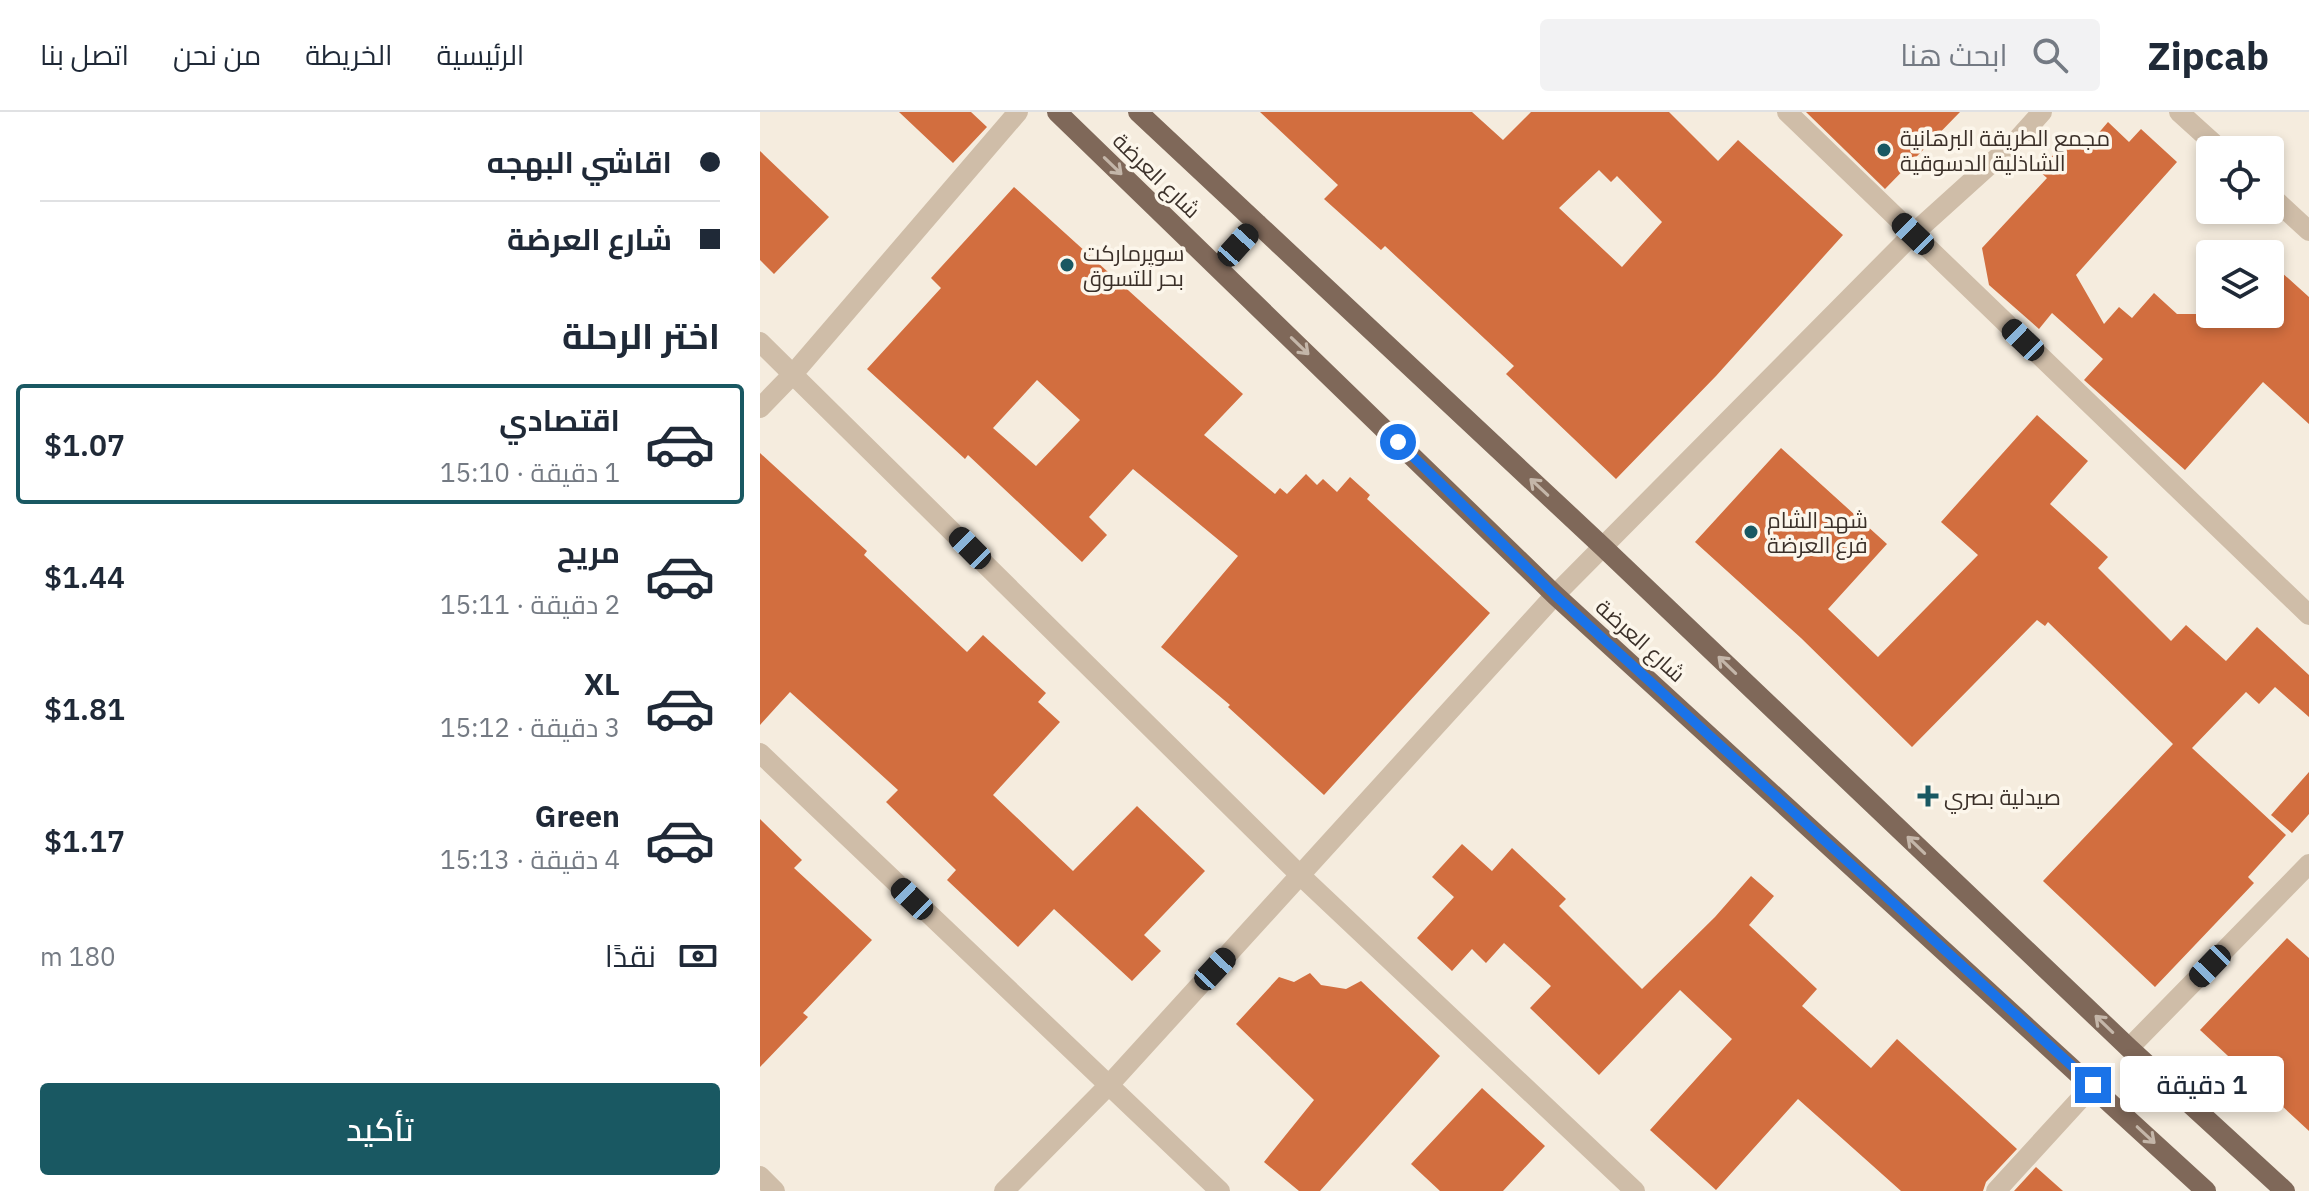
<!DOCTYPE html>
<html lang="ar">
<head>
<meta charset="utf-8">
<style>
  body { margin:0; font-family:"IBM Plex Sans",Cairo,sans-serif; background:#f2f2f3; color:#1f2937; direction:rtl; height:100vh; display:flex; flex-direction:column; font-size:30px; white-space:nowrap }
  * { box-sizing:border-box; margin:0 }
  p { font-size:26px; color:#747a83 }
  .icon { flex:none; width:44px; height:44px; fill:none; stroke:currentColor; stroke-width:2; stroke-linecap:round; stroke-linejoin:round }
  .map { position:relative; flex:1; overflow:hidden; direction:ltr }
  .panel { display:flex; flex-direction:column; background:#fff; width:760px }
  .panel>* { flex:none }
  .banner { display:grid; align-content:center; height:176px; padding:0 40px; background:#fff }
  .fabs { position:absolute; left:1436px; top:24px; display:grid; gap:16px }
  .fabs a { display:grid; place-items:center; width:88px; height:88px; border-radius:8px; background:#fff; box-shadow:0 4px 12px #0003; font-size:40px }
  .end { position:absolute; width:36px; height:36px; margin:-18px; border:10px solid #1a73e8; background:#fff; box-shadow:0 0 0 4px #fff }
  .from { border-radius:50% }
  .bubble { position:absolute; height:56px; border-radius:8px; background:#fff; box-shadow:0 4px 12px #0003; font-size:26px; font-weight:600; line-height:56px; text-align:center; direction:rtl }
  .car { position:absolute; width:24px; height:48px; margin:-24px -12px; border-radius:10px; box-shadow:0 0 6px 2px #0007; background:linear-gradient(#222 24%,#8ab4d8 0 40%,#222 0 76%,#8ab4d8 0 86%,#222 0) }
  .banner b { display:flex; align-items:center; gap:28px; height:76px; font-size:30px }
  .banner b+b { border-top:2px solid #e0e1e3 }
  .banner i { width:20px; height:20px; background:#1f2937 }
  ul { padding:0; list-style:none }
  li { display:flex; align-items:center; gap:24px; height:120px; margin:0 16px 12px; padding:0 24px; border:4px solid transparent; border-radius:8px }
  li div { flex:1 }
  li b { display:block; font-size:30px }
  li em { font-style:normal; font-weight:600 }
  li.on { border-color:#195862 }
  li>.icon { width:72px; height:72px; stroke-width:1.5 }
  h2 { padding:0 40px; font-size:36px; line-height:96px }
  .pay { display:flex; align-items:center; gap:20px; height:88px; padding:0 40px; font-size:30px }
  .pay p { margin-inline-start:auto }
  .primary-button { display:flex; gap:16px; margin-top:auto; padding:16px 40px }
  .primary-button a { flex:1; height:92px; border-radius:8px; background:#195862; color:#fff; font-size:32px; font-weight:600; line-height:92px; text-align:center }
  header { display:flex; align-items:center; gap:48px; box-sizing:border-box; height:112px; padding:0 40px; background:#fff; border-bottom:2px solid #e0e1e3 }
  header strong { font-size:38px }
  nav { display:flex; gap:44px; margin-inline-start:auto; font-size:28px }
  .search { width:560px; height:72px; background:#f2f2f3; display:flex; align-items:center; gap:20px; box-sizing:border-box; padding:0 28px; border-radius:8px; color:#747a83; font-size:30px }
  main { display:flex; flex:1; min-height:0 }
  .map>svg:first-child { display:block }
  .building { fill:#d26e3f; fill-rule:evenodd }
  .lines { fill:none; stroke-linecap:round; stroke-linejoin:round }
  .minor { stroke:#cfbda8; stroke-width:20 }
  .primary { stroke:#7f6859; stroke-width:20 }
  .oneway { stroke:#c4b6a9 }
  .route { stroke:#1a73e8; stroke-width:10 }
  .poi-dot { fill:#195862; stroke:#fcf6eb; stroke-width:3 }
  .labels { text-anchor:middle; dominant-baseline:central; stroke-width:7; stroke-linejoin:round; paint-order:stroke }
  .poi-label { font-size:22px; fill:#3b3029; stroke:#fcf6eb; text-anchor:start }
  .street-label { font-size:22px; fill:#3b3029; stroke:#fcf6eb }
</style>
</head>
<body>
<header>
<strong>Zipcab</strong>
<div class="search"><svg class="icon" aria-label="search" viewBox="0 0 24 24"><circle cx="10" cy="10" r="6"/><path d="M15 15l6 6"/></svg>ابحث هنا</div>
<nav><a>الرئيسية</a><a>الخريطة</a><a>من نحن</a><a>اتصل بنا</a></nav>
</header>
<main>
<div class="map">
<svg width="1549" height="1079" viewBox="0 0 1549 1079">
  <rect width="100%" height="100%" fill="#f5ecde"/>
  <!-- building -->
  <path class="building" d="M139,0H211L227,15L193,51Z
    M500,0H712L743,28L771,0H909L958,49L978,28L1083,123L956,264L856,367L746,262L754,254L625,134L621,138L564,87L578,73ZM839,58L851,70L857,64L902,110L862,155L799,96Z
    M1046,0H1200L1125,77Z
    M1348,10L1369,30L1381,17L1417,50L1316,163L1344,212L1359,195L1372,206L1394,181L1417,202H1510V150L1549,185V312L1503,270L1425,358L1324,268L1343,247L1292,201L1279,217L1229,173L1222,136L1287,66L1279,59L1311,23L1325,37Z
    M0,39L69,105L14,162L0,148Z
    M254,75L483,282L444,323L515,382L520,376L527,382L546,362L557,373L563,367L577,380L590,365L610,383L607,387L730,501L564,683L468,595L470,593L401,535L478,444L373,357L329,405L347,423L322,450L208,343L205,347L107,257L181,176L171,166ZM277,268L320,308L276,354L233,316Z
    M1277,303L1328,349L1290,392L1348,445L1338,456L1411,529L1426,513L1466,549L1497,515L1549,563V605L1515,575L1499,592L1486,580L1432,636L1526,723L1488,765L1494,771L1395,875L1283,769L1413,632L1288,510L1285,514L1277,508L1152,635L1041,526L935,430L1021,336L1127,432L1068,497L1118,545L1218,443L1181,410Z
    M0,341L107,439L104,443L207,540L223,523L286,581L278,590L300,610L233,683L313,759L377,694L445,759L384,823L401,839L372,869L294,797L258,835L187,768L196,758L126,690L138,678L30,580L0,613Z
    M1549,660V702L1532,721L1511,703Z
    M0,707L42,748L34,756L112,828L43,901L48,905L0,955Z
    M702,732L732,759L752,736L806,787L799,794L882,877L955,805L991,764L1014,784L989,813L1057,877L1042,894L1111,956L1137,927L1257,1037L1226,1070L1223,1079H1141L1038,987L956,1078L890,1018L972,927L920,878L839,963L770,896L791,874L744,831L726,851L712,837L692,859L657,826L694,785L672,765Z
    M1527,826L1549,846V1019L1440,918Z
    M550,861L561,873L586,877L601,869L680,944L560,1079H539L504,1050L554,988L476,912L519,865L534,870Z
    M722,976L785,1034L743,1079H680L651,1052Z
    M1276,1055L1303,1079H1254Z"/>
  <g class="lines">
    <!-- minor -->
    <path class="minor" d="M1027,0L1549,503
      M1419,0L1461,38
      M1510,83L1549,119
      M0,230L541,764L875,1079
      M0,296L33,262L258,0
      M0,641L460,1079
      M1369,936L1549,752
      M0,1064L15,1079
      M244,1079L348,974L795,483L1153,122L1256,29L1282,0
      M1236,1079L1333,973"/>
    <!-- primary -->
    <path class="primary" d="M297,0L795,483L1446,1079
      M378,0L843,435L1369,936L1525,1079
      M458,155L498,112"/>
  </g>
  <!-- one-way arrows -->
  <defs><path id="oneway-shaft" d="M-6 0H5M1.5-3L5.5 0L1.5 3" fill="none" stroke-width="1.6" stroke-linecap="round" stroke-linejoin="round" transform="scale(2)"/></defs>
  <g class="oneway">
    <use href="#oneway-shaft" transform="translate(353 54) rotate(44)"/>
    <use href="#oneway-shaft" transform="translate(540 234) rotate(44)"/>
    <use href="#oneway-shaft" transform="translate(779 375) rotate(-137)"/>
    <use href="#oneway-shaft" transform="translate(967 553) rotate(-136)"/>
    <use href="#oneway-shaft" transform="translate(1156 733) rotate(-136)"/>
    <use href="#oneway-shaft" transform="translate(1344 912) rotate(-136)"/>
    <use href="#oneway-shaft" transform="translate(1386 1023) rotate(43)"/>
  </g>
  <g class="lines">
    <!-- route -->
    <path class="route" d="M638,330L795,483L1333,973"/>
  </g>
  <!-- markers -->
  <g class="poi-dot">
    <circle cx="1124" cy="38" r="8"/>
    <circle cx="307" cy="153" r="8"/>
    <circle cx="991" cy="420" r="8"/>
    <path d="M1164 672h8v8h8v8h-8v8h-8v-8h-8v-8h8z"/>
  </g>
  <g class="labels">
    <!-- poi labels -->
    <g class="poi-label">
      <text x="1140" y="25">مجمع الطريقة البرهانية<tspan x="1140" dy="25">الشاذلية الدسوقية</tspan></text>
      <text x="323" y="140">سوپرمارکت<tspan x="323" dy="25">بحر للتسوق</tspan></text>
      <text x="1007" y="407">شهد الشام<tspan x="1007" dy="25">فرع العرضة</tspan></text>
      <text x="1184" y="684">صيدلية بصري</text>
    </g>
    <!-- street labels -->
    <g class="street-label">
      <text transform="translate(397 63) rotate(44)">شارع العرضة</text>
      <text transform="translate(881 528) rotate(42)">شارع العرضة</text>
    </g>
  </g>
</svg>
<div class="fabs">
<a><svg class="icon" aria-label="locate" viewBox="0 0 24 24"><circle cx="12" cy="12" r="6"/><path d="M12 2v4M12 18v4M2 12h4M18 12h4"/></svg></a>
<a><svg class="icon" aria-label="layers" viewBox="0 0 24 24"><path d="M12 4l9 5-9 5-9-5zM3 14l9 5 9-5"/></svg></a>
</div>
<i class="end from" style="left:638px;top:330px"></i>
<i class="end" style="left:1333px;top:973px"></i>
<div class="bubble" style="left:1360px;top:944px;width:164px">1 دقيقة</div>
<i class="car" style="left:1153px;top:122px;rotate:314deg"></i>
<i class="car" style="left:478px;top:133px;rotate:42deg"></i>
<i class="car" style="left:1263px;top:228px;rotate:314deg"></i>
<i class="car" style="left:210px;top:436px;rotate:315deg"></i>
<i class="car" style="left:152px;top:787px;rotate:314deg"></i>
<i class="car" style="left:1450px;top:854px;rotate:224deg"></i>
<i class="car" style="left:455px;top:857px;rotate:43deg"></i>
</div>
<section class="panel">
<div class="banner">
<b><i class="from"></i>اقاشي البهجه</b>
<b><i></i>شارع العرضة</b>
</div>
<h2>اختر الرحلة</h2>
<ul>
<li class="on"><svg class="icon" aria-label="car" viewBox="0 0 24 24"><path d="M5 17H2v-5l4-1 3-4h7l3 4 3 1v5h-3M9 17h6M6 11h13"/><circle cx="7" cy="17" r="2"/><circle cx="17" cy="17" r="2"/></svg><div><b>اقتصادي</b><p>1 دقيقة · 15:10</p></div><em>$1.07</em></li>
<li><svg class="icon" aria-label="car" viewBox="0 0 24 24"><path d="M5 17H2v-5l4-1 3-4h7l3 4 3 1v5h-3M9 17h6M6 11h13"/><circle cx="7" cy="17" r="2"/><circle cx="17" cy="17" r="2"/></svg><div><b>مريح</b><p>2 دقيقة · 15:11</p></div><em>$1.44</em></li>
<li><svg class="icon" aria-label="car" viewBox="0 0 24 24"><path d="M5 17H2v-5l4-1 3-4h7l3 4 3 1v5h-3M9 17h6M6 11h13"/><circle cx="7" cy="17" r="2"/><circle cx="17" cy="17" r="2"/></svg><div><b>XL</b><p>3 دقيقة · 15:12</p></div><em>$1.81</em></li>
<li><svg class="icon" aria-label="car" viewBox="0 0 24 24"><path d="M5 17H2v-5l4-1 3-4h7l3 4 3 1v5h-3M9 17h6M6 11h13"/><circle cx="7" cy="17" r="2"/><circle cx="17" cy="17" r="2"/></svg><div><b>Green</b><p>4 دقيقة · 15:13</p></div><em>$1.17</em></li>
</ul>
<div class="pay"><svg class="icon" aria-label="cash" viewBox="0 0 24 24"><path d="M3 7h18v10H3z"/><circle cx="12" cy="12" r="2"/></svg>نقدًا<p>180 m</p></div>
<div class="primary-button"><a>تأكيد</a></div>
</section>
</main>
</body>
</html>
